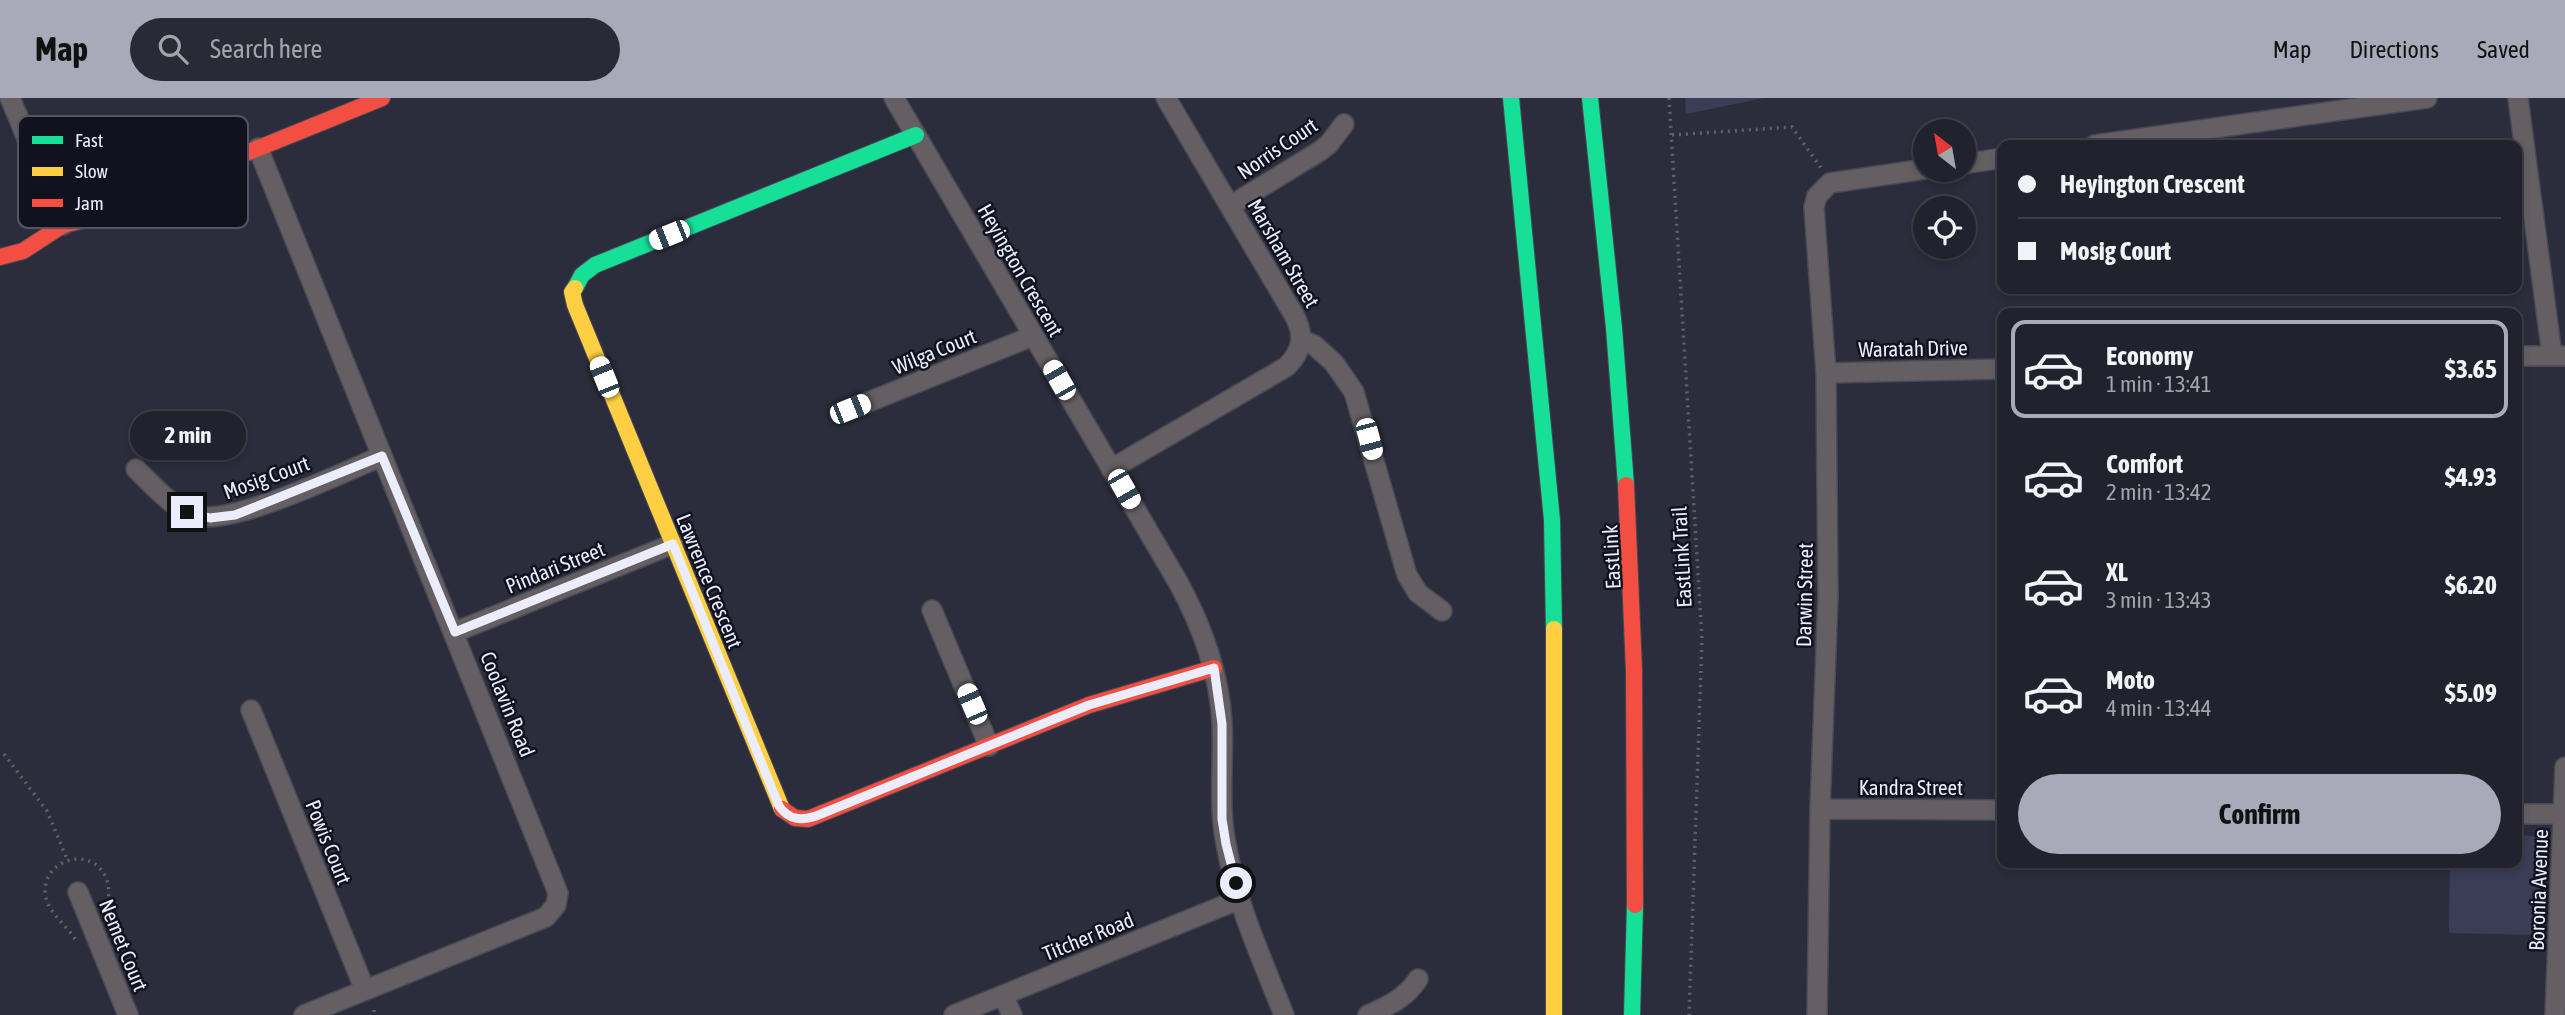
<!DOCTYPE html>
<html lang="en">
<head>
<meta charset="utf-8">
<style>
  body { margin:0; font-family:"Asap Condensed",sans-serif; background:#292a35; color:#f1f3f6; height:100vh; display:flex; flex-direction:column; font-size:26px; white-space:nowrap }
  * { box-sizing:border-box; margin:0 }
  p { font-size:23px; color:#a2a4aa }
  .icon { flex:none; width:38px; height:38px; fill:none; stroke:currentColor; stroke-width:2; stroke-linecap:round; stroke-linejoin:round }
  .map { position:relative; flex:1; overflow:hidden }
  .panel { position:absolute; left:1997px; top:210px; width:525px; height:560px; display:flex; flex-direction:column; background:#21222d; border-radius:14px; box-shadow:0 4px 10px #0003,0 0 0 2px #3e3f49 }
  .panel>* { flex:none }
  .banner { position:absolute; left:1997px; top:42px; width:525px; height:154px; border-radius:14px; box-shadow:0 4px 10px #0003,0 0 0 2px #3e3f49; display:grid; align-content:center; height:154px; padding:0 21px; background:#21222d }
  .needle { width:46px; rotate:329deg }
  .controls { position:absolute; left:1913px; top:21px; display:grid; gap:14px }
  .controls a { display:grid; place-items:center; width:63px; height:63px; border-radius:50%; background:#21222d; box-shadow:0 4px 10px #0003,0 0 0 2px #3e3f49; font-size:35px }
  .end { position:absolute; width:32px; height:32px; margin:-16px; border:9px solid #ebedfc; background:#111; box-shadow:0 0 0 4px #111 }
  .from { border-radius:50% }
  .bubble { position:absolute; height:49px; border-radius:24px; background:#21222d; box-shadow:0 4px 10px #0003,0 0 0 2px #3e3f49; font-size:23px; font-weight:700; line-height:49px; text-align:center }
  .car { position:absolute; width:21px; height:42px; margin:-21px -10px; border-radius:9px; box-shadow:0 0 5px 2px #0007; background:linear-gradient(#fff 24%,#345 0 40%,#fff 0 76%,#345 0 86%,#fff 0) }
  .banner b { display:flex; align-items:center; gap:24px; height:66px; font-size:26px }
  .banner b+b { border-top:2px solid #3e3f49 }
  .banner i { width:18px; height:18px; background:#f1f3f6 }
  ul { padding:12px 0 0; list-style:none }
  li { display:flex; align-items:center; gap:21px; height:98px; margin:0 14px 10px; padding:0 7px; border:4px solid transparent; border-radius:14px }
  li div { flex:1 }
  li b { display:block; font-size:26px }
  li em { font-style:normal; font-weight:700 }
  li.current { border-color:#a8aab9 }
  li>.icon { width:63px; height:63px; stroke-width:1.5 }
  .cta { display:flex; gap:14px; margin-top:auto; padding:14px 21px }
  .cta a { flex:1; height:80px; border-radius:42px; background:#a8aab9; color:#111; font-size:28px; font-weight:700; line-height:80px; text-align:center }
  header { display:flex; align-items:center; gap:42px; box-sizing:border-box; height:98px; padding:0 35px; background:#a8aab9; color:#111 }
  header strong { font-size:33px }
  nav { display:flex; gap:38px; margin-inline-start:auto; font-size:24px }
  .search { width:490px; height:63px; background:#292a35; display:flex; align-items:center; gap:18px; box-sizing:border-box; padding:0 24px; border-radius:38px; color:#a2a4aa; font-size:26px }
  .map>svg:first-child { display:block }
  .green { fill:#3b3d57 }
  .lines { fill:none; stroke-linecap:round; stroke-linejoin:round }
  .street-casing { stroke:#484955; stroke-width:22 }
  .fast-casing { stroke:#484955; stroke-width:18 }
  .slow-casing { stroke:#484955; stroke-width:18 }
  .jam-casing { stroke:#484955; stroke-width:18 }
  .path { stroke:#646166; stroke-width:3.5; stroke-dasharray:2 5; stroke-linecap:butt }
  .street { stroke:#655f63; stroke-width:19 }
  .fast { stroke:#16e098; stroke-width:16 }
  .slow { stroke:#ffcf43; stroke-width:16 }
  .jam { stroke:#f24e42; stroke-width:16 }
  .route { stroke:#ebedfc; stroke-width:9 }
  .labels { text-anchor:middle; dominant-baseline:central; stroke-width:5; stroke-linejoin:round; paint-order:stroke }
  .street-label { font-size:21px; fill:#ebedfc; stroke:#11121e }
  .key { fill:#11121e; stroke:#525461; stroke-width:2 }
  .key-label { font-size:19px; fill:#ebedfc }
</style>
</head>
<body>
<header>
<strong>Map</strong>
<div class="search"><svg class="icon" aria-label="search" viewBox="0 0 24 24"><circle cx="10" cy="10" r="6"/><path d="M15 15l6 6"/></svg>Search here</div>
<nav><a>Map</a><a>Directions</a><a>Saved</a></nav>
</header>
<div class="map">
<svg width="2565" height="917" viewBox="0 0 2565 917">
  <rect width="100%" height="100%" fill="#2c2d3c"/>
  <!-- green -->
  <path class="green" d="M1685,0H1764L1686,16Z
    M2517,737L2533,738L2541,746L2539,837L2449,835L2450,765H2516Z"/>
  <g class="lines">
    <!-- street casing -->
    <g class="street-casing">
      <path id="street" d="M10,0C17,17 25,34 31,52C41,86 38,99 63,127
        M894,0L1178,484C1202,528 1219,573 1222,624C1224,665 1218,706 1226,746C1236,805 1262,861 1284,917
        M2518,0L2552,257
        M2095,47L2427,0
        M258,50L558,795L556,807L546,819L304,917
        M40,66L62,103L63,127
        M1964,66L2002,60
        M1230,108L1320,53L1329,46L1344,26
        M1302,242L1314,247L1334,265L1354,294L1407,477L1418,495L1442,513
        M2516,258H2564
        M1826,275L2002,271
        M851,311L1033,238
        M136,371C155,389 174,413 200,418C236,426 344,374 382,358
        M1111,371L1286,269C1303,253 1305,237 1294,217L1166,0
        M932,512L989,648
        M455,534L673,446
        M251,612L365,892
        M1820,711L2002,712
        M2516,716H2565
        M78,794L128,917
        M1003,897L1012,917
        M954,917L1240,801
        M1368,917C1388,908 1405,901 1418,881
        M1817,917L1820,711L1828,498L1826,275L1814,109L1817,98L1830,85L1925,71
        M2555,917L2565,669"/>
    </g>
    <!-- fast casing -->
    <g class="fast-casing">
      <path id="fast" d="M1511,0L1552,422L1554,531
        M1590,0L1614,230L1626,387
        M575,190L582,177L595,167L916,37
        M1632,917L1635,807"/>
    </g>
    <!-- slow casing -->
    <g class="slow-casing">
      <path id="slow" d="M575,190L572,194L575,207L782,711
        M1554,917V531"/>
    </g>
    <!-- jam casing -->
    <g class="jam-casing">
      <path id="jam" d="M0,159L23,153L63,127L105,117L148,95L382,0
        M1626,387L1634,572L1635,807
        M782,711L795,720L808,721L1089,607L1214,570"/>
    </g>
    <!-- path -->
    <path class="path" d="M1669,0L1702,541L1689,917
      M1672,37L1792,29L1821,70
      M4,656L47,713L67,761
      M75,841C66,827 50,816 46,800C37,761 97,743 108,786C110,795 108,804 107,813
      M374,912V917"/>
    <!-- street -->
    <use href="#street" class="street"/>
    <!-- fast -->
    <use href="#fast" class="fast"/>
    <!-- slow -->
    <use href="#slow" class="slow"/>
    <!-- jam -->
    <use href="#jam" class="jam"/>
  </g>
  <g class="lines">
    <!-- route -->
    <path class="route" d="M187,414L210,420L235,417L382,358L455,534L673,446L779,708C789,722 801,723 816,718L1089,607L1214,570L1222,626V721L1226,746L1236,785"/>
  </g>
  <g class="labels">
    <!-- street labels -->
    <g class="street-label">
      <text transform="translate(1277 50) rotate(-34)">Norris Court</text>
      <text transform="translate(1284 155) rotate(60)">Marsham Street</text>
      <text transform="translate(1021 172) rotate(60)">Heyington Crescent</text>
      <text transform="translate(1913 250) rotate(-1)">Waratah Drive</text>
      <text transform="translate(934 253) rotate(-22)">Wilga Court</text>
      <text transform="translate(266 379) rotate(-20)">Mosig Court</text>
      <text transform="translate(1611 459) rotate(-93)">EastLink</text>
      <text transform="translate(1681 459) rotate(-93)">EastLink Trail</text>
      <text transform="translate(555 469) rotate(-22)">Pindari Street</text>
      <text transform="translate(710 483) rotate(68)">Lawrence Crescent</text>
      <text transform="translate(1804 497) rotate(-89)">Darwin Street</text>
      <text transform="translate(508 606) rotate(68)">Coolavin Road</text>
      <text x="1911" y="689">Kandra Street</text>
      <text transform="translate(329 744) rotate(68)">Powis Court</text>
      <text transform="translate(2538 792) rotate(-88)">Boronia Avenue</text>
      <text transform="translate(1088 838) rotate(-22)">Titcher Road</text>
      <text transform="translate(124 847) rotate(68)">Nemet Court</text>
    </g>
  </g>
  <!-- legend -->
  <rect x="18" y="18" width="230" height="112" rx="10" class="key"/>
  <rect x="32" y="38" width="31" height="8" fill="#16e098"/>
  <rect x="32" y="69" width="31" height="9" fill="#ffcf43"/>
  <rect x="32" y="101" width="31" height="8" fill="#f24e42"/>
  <g class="key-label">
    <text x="75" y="49">Fast</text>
    <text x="75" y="80">Slow</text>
    <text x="75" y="112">Jam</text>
  </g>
</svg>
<div class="controls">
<a><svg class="needle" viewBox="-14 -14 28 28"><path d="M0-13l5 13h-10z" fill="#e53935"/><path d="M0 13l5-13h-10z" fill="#a2a4aa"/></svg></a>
<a><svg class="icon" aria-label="locate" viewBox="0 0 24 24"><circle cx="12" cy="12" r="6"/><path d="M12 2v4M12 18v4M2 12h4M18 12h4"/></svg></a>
</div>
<i class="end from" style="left:1236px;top:785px"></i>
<i class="end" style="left:187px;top:414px"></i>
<div class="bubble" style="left:130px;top:313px;width:116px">2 min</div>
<i class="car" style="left:669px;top:137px;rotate:248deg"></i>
<i class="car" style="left:604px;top:279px;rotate:338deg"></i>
<i class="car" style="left:1059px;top:282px;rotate:330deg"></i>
<i class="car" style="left:850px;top:311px;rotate:68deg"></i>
<i class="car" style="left:1369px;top:341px;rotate:165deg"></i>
<i class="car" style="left:1124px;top:391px;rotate:150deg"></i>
<i class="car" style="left:972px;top:606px;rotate:337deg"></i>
<div class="banner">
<b><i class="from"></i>Heyington Crescent</b>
<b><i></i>Mosig Court</b>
</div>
<section class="panel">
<ul>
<li class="current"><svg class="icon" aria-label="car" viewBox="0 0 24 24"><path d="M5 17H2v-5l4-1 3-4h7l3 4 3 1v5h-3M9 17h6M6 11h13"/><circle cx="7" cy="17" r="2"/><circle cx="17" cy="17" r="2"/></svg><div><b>Economy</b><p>1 min · 13:41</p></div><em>$3.65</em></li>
<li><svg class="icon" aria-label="car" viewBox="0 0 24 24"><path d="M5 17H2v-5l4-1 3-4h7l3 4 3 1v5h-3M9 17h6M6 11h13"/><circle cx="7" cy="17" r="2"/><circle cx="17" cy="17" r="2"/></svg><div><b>Comfort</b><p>2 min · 13:42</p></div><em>$4.93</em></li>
<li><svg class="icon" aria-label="car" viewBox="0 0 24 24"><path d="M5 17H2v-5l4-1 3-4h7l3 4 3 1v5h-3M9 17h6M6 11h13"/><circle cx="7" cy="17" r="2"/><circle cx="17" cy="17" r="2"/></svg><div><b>XL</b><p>3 min · 13:43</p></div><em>$6.20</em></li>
<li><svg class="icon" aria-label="car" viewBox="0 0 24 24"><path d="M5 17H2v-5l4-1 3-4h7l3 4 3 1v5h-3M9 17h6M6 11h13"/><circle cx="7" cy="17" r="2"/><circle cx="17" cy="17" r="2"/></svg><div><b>Moto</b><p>4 min · 13:44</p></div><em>$5.09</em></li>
</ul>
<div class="cta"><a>Confirm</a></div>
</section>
</div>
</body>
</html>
